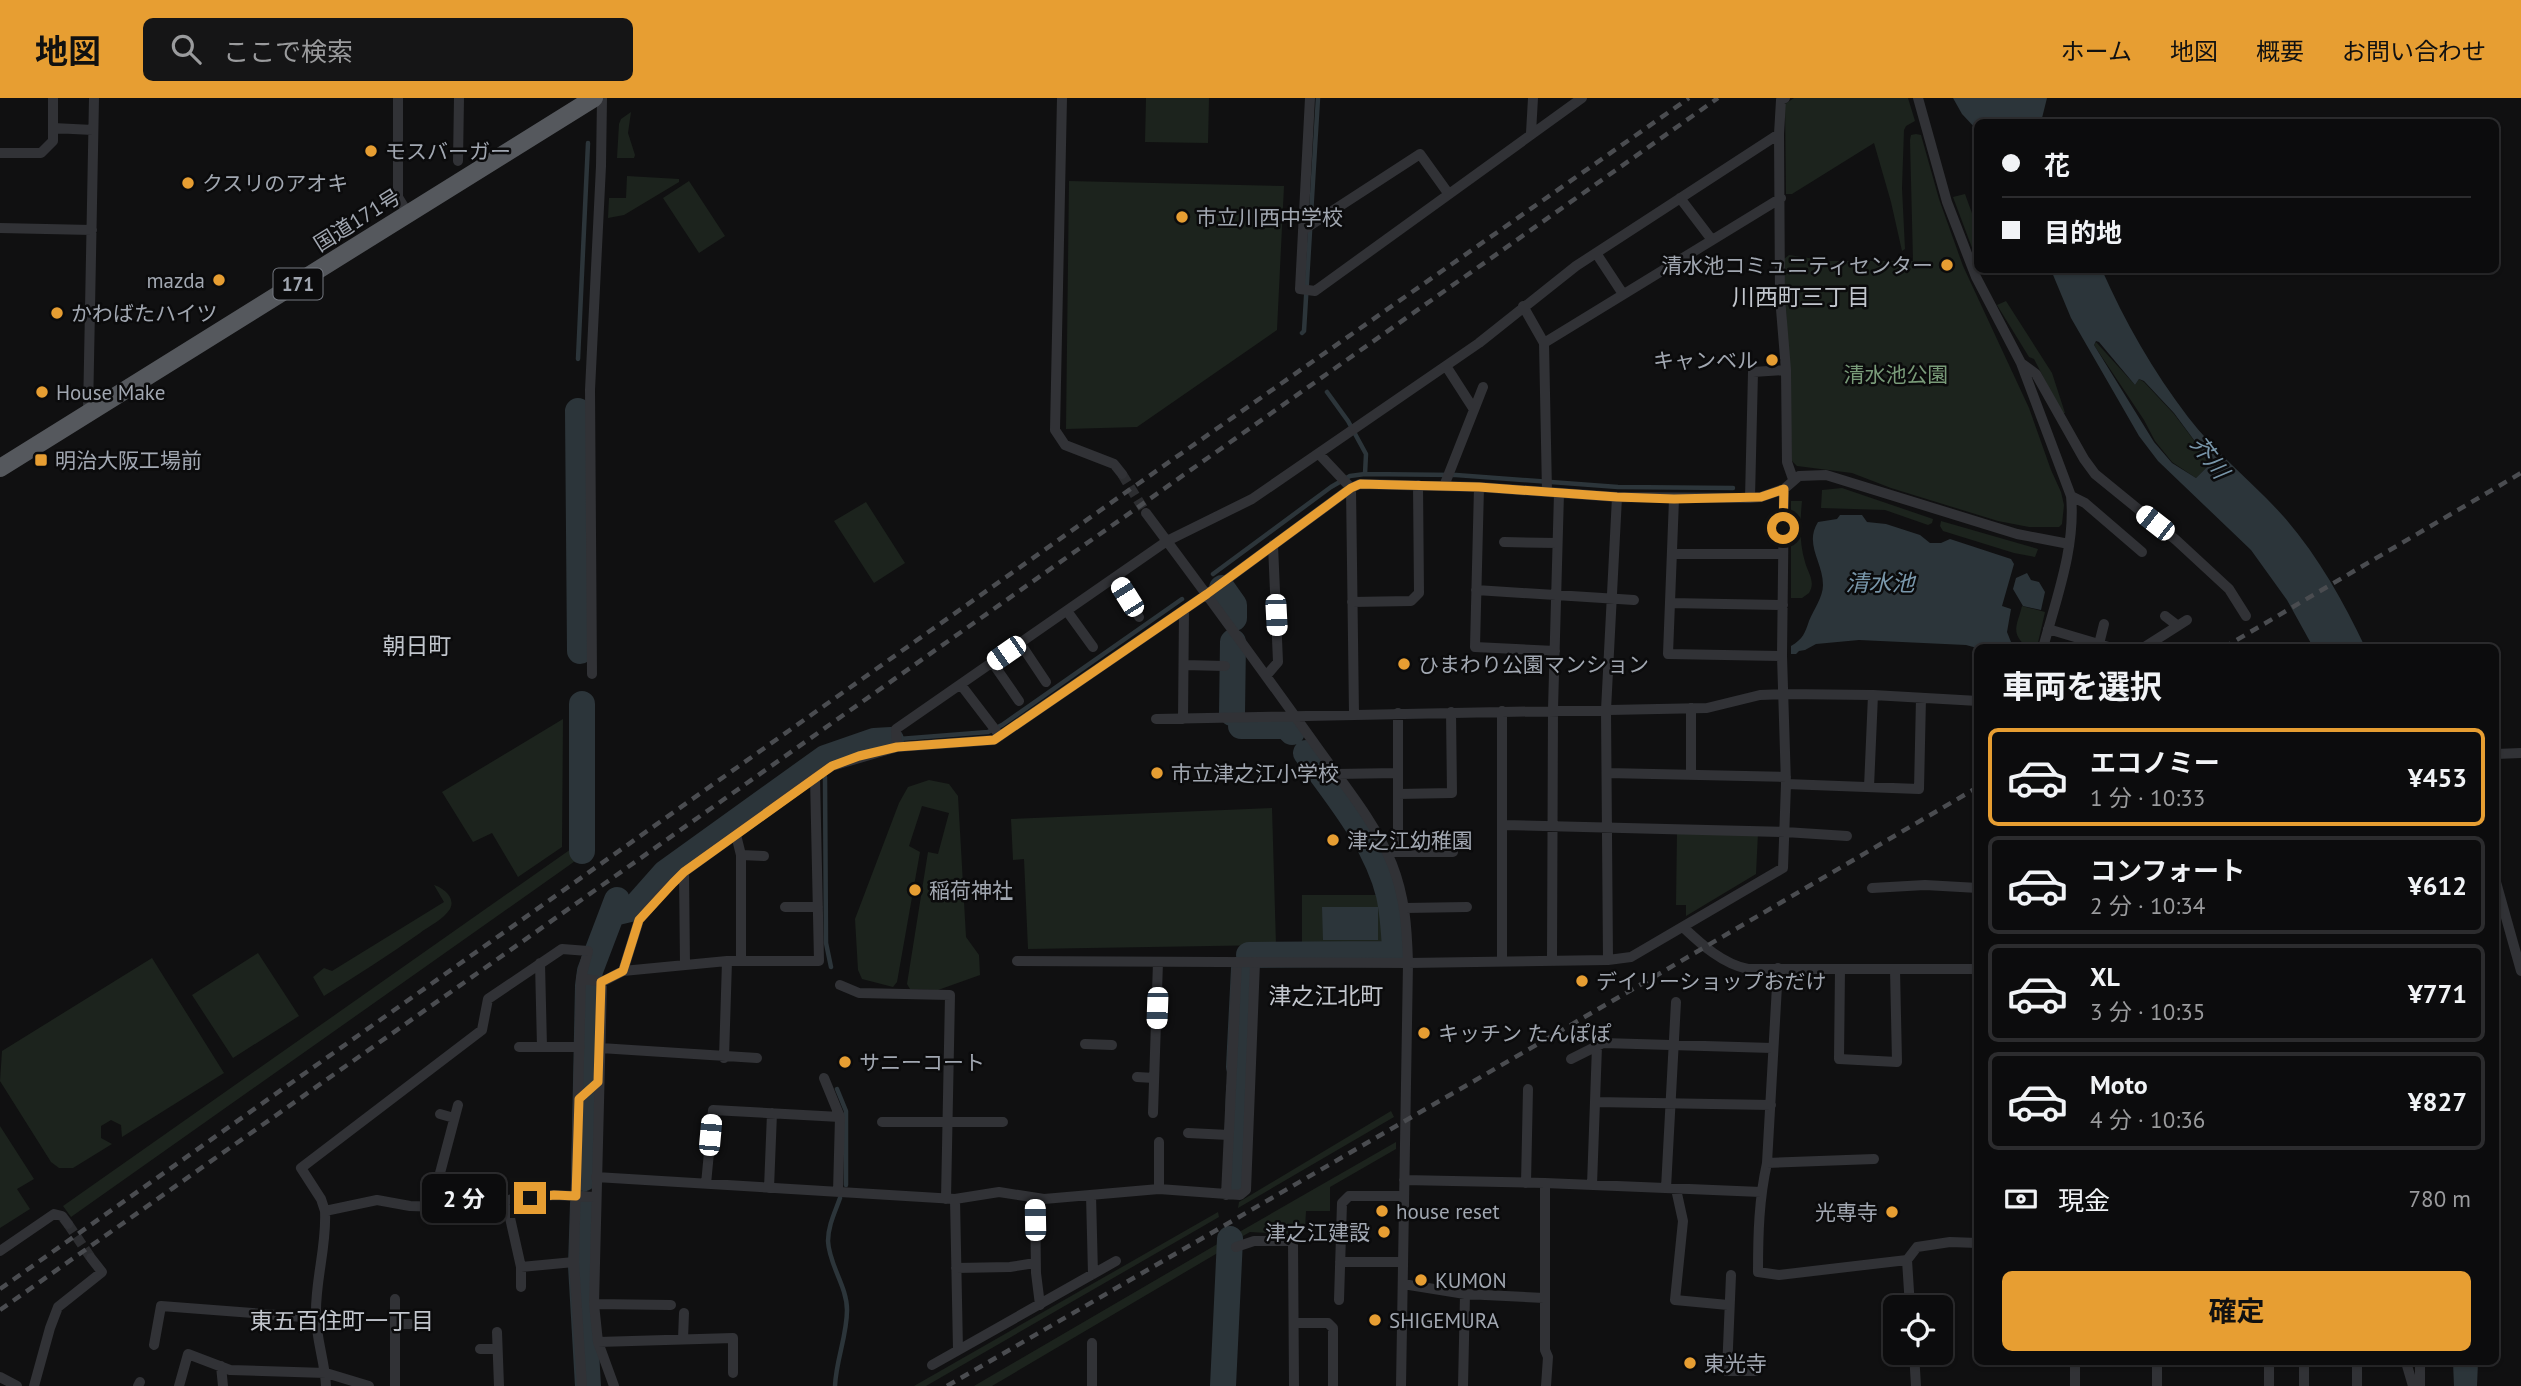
<!DOCTYPE html>
<html lang="ja">
<head>
<meta charset="utf-8">
<style>
  body { margin:0; font-family:"PT Sans","Noto Sans JP",sans-serif; background:#151516; color:#f1f3f6; height:100vh; display:flex; flex-direction:column; font-size:26px; white-space:nowrap }
  * { box-sizing:border-box; margin:0 }
  p { font-size:23px; color:#9a9b9d }
  .icon { flex:none; width:38px; height:38px; fill:none; stroke:currentColor; stroke-width:2; stroke-linecap:round; stroke-linejoin:round }
  .map { position:relative; flex:1; overflow:hidden }
  .sheet { position:absolute; left:1974px; top:546px; width:525px; height:721px; display:flex; flex-direction:column; background:#0c0c0d; border-radius:10px; box-shadow:0 2px 5px #0004,0 0 0 2px #2c2c2e }
  .sheet>* { flex:none }
  .banner { position:absolute; left:1974px; top:21px; width:525px; height:154px; border-radius:10px; box-shadow:0 2px 5px #0004,0 0 0 2px #2c2c2e; display:grid; align-content:center; height:154px; padding:0 28px; background:#0c0c0d }
  .fabs { position:absolute; left:1883px; top:1197px; display:grid; gap:14px }
  .fabs a { display:grid; place-items:center; width:70px; height:70px; border-radius:10px; background:#0c0c0d; box-shadow:0 2px 5px #0004,0 0 0 2px #2c2c2e; font-size:35px }
  .end { position:absolute; width:32px; height:32px; margin:-16px; border:9px solid #e79e32; background:#111; box-shadow:0 0 0 4px #111 }
  .from { border-radius:50% }
  .bubble { position:absolute; height:49px; border-radius:10px; background:#0c0c0d; box-shadow:0 2px 5px #0004,0 0 0 2px #2c2c2e; font-size:23px; font-weight:700; line-height:49px; text-align:center }
  .car { position:absolute; width:21px; height:42px; margin:-21px -10px; border-radius:9px; box-shadow:0 0 5px 2px #0007; background:linear-gradient(#fff 24%,#345 0 40%,#fff 0 76%,#345 0 86%,#fff 0) }
  .banner b { display:flex; align-items:center; gap:24px; height:66px; font-size:26px }
  .banner b+b { border-top:2px solid #2c2c2e }
  .banner i { width:18px; height:18px; background:#f1f3f6 }
  ul { padding:0; list-style:none }
  li { display:flex; align-items:center; gap:21px; height:98px; margin:0 14px 10px; padding:0 14px; border:4px solid #2c2c2e; border-radius:10px }
  li div { flex:1 }
  li b { display:block; font-size:26px }
  li em { font-style:normal; font-weight:700 }
  li.on { border-color:#e79e32 }
  li>.icon { width:63px; height:63px; stroke-width:1.5 }
  h2 { padding:0 28px; font-size:32px; line-height:84px }
  .pay { display:flex; align-items:center; gap:18px; height:77px; padding:0 28px; font-size:26px }
  .pay p { margin-inline-start:auto }
  .primary-button { display:flex; gap:14px; margin-top:auto; padding:14px 28px }
  .primary-button a { flex:1; height:80px; border-radius:10px; background:#e79e32; color:#111; font-size:28px; font-weight:700; line-height:80px; text-align:center }
  header { display:flex; align-items:center; gap:42px; box-sizing:border-box; height:98px; padding:0 35px; background:#e79e32; color:#111 }
  header strong { font-size:33px }
  nav { display:flex; gap:38px; margin-inline-start:auto; font-size:24px }
  .search { width:490px; height:63px; background:#151516; display:flex; align-items:center; gap:18px; box-sizing:border-box; padding:0 24px; border-radius:10px; color:#9a9b9d; font-size:26px }
  .map>svg:first-child { display:block }
  .green { fill:#1c231d }
  .water { fill:#2c353a; fill-rule:evenodd }
  .lines { fill:none; stroke-linecap:round; stroke-linejoin:round }
  .stream { stroke:#2c353a; stroke-width:4.5 }
  .river { stroke:#2c353a; stroke-width:26 }
  .minor-tunnel { stroke:#2d2e31; stroke-width:10; stroke-dasharray:10 5; stroke-linecap:butt }
  .minor { stroke:#313236; stroke-width:10 }
  .trunk { stroke:#55585d; stroke-width:18 }
  .rail { stroke:#4a4c50; stroke-width:4.5; stroke-dasharray:9 7; stroke-linecap:butt }
  .route { stroke:#e79e32; stroke-width:9 }
  .poi-dot { fill:#e79e32; stroke:#0b0b0c; stroke-width:2.5 }
  .labels { text-anchor:middle; dominant-baseline:central; stroke-width:5; stroke-linejoin:round; paint-order:stroke }
  .shield { fill:#0b0b0c; stroke:#747880; stroke-width:2 }
  .shield-label { font-size:19px; font-weight:bold; fill:#a1a7b1 }
  .poi-label { font-size:21px; fill:#a1a7b1; stroke:#0b0b0c; text-anchor:start }
  .street-label { font-size:21px; fill:#a1a7b1; stroke:#0b0b0c }
  .park-label { font-size:21px; fill:#799b79; stroke:#0b0b0c }
  .neighbourhood-label { font-size:23px; fill:#c2c6cd; stroke:#0b0b0c }
  .water-label { font-size:23px; font-style:italic; fill:#7997ab; stroke:#0b0b0c }
</style>
</head>
<body>
<header>
<strong>地図</strong>
<div class="search"><svg class="icon" aria-label="search" viewBox="0 0 24 24"><circle cx="10" cy="10" r="6"/><path d="M15 15l6 6"/></svg>ここで検索</div>
<nav><a>ホーム</a><a>地図</a><a>概要</a><a>お問い合わせ</a></nav>
</header>
<div class="map">
<svg width="2521" height="1288" viewBox="0 0 2521 1288">
  <rect width="100%" height="100%" fill="#101011"/>
  <!-- green -->
  <path class="green" d="M1146,0H1209L1208,45L1145,44Z
    M1794,0H1908L1915,23L1906,28L1904,32L1902,90L1905,151L1902,153L1891,104L1874,45L1792,96H1786L1785,6Z
    M631,14L628,35L635,57L634,60H617L619,26L621,21Z
    M1916,36L1921,37L1939,101L1963,168L2029,310L2051,372L2061,394L2064,407L2062,426L2059,429H2029L1998,423L1891,390L1852,375L1797,368L1792,363L1784,161L1789,157L1828,163H1913L1910,42L1911,37Z
    M627,78L679,81V84L624,117L608,120L609,100H626Z
    M689,83L725,138L699,155L663,100Z
    M1069,83L1284,88L1277,232L1137,329L1066,331Z
    M1965,96L1977,129V163L1953,99Z
    M2006,203L2052,275L2065,315H2062L2034,261L2029,259L1997,207Z
    M2096,244L2135,287L2139,281L2144,284L2174,316L2211,365L2196,380L2172,364L2155,343L2144,322L2094,247Z
    M1842,390L1933,421L1932,425L1928,427L1885,412L1821,410L1822,392Z
    M1791,403H1802C1800,424 1799,444 1805,464C1808,475 1816,484 1809,495L1802,500H1791Z
    M866,404L905,465L874,485L834,423Z
    M1941,423L2038,451L2035,459L2014,455L1943,433L1940,428Z
    M2022,508L2045,514L2037,549H2027C2010,535 2017,528 2022,508Z
    M563,621L562,749L518,779L492,735L473,744L442,694Z
    M929,682L949,686L958,698L966,839L979,857L980,877L938,892L910,891L907,886L928,754L938,756L949,715L922,708L909,748L920,754L897,884L893,889L862,881L858,872L855,821L899,705L908,689Z
    M1272,710L1276,847L1028,851L1024,761L1013,762L1011,721Z
    M1677,733L1758,735L1756,776L1686,818V807H1676Z
    M571,751L578,761L71,1119L63,1108Z
    M434,787C443,790 456,799 450,811C444,821 429,828 420,835C389,857 357,877 324,898L313,879L324,870L332,873L444,804Z
    M1302,797H1386L1390,819V854H1302Z
    M258,855L299,918L233,960L192,897Z
    M152,860L224,975L122,1039L121,1027L111,1022L101,1028V1040L112,1046L73,1070H59L51,1064L0,983L2,953Z
    M1391,1013L1394,1019L1238,1110L1239,1104Z
    M0,1028L34,1081L17,1091L30,1111L0,1130Z
    M1396,1044V1051L1330,1089V1113H1306L1305,1131H1288V1136L1250,1134L1234,1143V1137Z
    M1218,1114L1219,1119L926,1288H914Z
    M1226,1141V1150L992,1288H974Z"/>
  <!-- water -->
  <path class="water" d="M1953,0H2047L2041,24H1978L1977,32L1962,16Z
    M2051,172H2102C2125,224 2153,273 2188,319C2216,356 2253,384 2284,419C2318,458 2343,503 2365,549H2313L2287,502L2251,452L2158,363L2139,338L2071,220ZM2096,243L2099,244L2135,287L2139,281L2144,283L2174,315L2211,365L2196,380L2172,365L2154,344L2094,247Z
    M1840,417H1862L1867,424L1886,426L1920,437L1930,445H1941L1950,441L2011,461L2014,466L2002,508L2011,511L2007,534L2013,549L1977,550L1966,547L1859,542L1816,546L1805,552L1799,553L1796,556H1791V548C1803,541 1805,535 1809,523C1814,511 1823,499 1823,487C1823,464 1804,446 1818,424L1837,421Z
    M2027,475L2031,482L2039,484L2045,494L2041,512L2023,508L2013,491L2016,480Z
    M1322,809H1378V842H1323Z
    M2453,1264H2478L2477,1288H2454Z"/>
  <g class="lines">
    <!-- stream -->
    <path class="stream" d="M1302,235L1304,233L1318,0
      M578,261L588,45
      M1327,294L1348,323L1366,356L1365,376
      M1213,476L1331,389L1350,378L1365,376L1456,377L1618,389L1733,390
      M899,641L988,634L1002,627L1182,501
      M825,679L826,845L831,869
      M837,991L846,1013V1087
      M835,1288C836,1262 847,1238 847,1212C847,1188 829,1167 828,1143C828,1128 835,1114 840,1100"/>
    <!-- river -->
    <path class="river" d="M578,313L580,553
      M1222,490L1234,507V520
      M582,606V753
      M1232,615L1233,544
      M1241,628H1286L1292,634
      M613,815L634,810L665,775L825,660L874,643L891,642
      M1249,857L1390,856L1395,851C1394,833 1393,815 1389,797C1376,744 1337,698 1306,655
      M1239,969L1244,871
      M584,1080L588,888L590,873L617,802
      M1236,1088L1239,991
      M583,1106L581,1168L588,1288
      M1223,1288L1230,1141"/>
    <!-- minor-tunnel -->
    <path class="minor-tunnel" d="M1122,376L1146,415
      M68,1126L91,1160"/>
    <!-- minor -->
    <path class="minor" d="M398,0V99L409,117
      M1062,0L1055,332L1065,347L1114,366L1122,376
      M1310,0L1300,191L1315,193L1582,0
      M1785,0L1781,2L1779,36L1780,199L1786,272L1787,364L1793,381
      M1918,0L1947,104L1976,179L2021,265L2071,398C2076,449 2056,501 2043,550
      M53,30L93,32
      M1531,35L1533,0
      M0,55H41L53,43V0
      M458,63L459,0
      M1680,100L1712,142
      M0,130L92,132
      M1303,132L1420,56L1448,95
      M1596,155L1623,196
      M1523,208L1544,245
      M2021,265L2036,276L2084,361L2095,376L2176,442L2229,491L2246,518
      M1446,268L1473,310
      M88,316L94,0
      M1319,356L1351,390L1354,616
      M1444,388L1483,289
      M1479,389L1475,549L1555,553
      M1547,394L1544,245L1781,100
      M2071,398L2085,405L2142,454
      M1750,400L1753,274L1786,272
      M1674,401L1668,556L1782,558
      M1146,415C1202,490 1257,565 1312,642C1339,681 1374,721 1392,766C1405,799 1407,830 1408,865L1401,1288
      M1504,444L1557,445
      M1672,456H1783
      M1115,480L1139,519
      M1476,492L1634,502
      M1352,504L1411,503L1419,495L1418,387
      M1670,505L1783,507
      M1067,513L1093,549
      M2165,518L2178,528
      M2048,531L2112,550
      M1020,545L1046,584
      M2098,550L2104,526
      M2143,550L2187,522
      M992,564L1019,603
      M1184,567L1225,568
      M592,576L590,292L601,68L602,0
      M1266,578L1278,564L1273,447
      M961,587L1000,638
      M1691,610V677
      M1502,613V863
      M1398,615V754
      M1156,621L1707,610L1760,597L1783,596L1873,597L1978,603
      M1183,621L1184,512
      M897,649L896,631L1167,443L1252,401L1479,245L1576,168L1779,36
      M2496,656L2521,655
      M1607,675L1786,679
      M1336,676L1398,675
      M1786,686L1919,691L1921,600
      M1869,689L1873,597
      M1398,696L1452,695L1451,614
      M1502,727L1785,734L1847,738
      M736,737L741,757V863
      M1393,754H1453
      M741,757L764,758
      M684,774L685,867
      M2496,784L2521,873
      M1872,790L1925,787L1978,790
      M785,809H818
      M1405,810L1467,809
      M1684,830C1702,847 1723,866 1748,871H1978
      M1552,862L1553,611L1559,395
      M1608,862L1606,612L1617,399
      M1017,863L1408,865L1608,862L1631,859L1783,770L1786,686L1782,558L1784,391
      M540,865L542,949
      M1778,870L1767,1065C1759,1101 1758,1136 1758,1174L1779,1177L1907,1162
      M1840,871L1839,961L1897,964L1895,871
      M623,873L639,822L662,795L684,774L815,679L832,668L897,649L994,642L1207,496L1351,390L1360,386L1479,389L1617,399L1750,400L1761,399L1784,391L1799,378L1826,377L2017,436L2069,446
      M1978,875V940
      M581,880L602,884L623,873L727,863H819L815,679
      M602,884L594,1206L598,1244L614,1288
      M840,887L859,895L950,897L946,1101
      M1085,946L1112,947
      M519,949H580
      M600,950L757,960
      M724,960L727,863
      M1571,961L1603,945L1772,950
      M1137,979L1154,980
      M824,980L840,1019L838,1094
      M1595,1004L1771,1007
      M1153,1015L1158,864
      M440,1016L454,1020
      M882,1024H1003
      M1188,1035L1229,1037
      M1767,1065L1874,1061
      M596,1079L955,1101L999,1094L1044,1101L1159,1091L1240,1097L1246,1092L1255,864
      M1404,1082L1545,1085
      M1526,1085L1528,991
      M706,1086L713,1012L840,1019
      M1592,1087L1597,948
      M769,1090L772,1015
      M1666,1090L1676,904
      M1159,1091V1044
      M1676,1091L1683,1123L1675,1202L1728,1207
      M1091,1097L1093,1176
      M1226,1097L1237,864
      M1035,1100L1036,1175L1040,1207
      M955,1101L958,1252
      M506,1102L521,1169V1189
      M431,1109L458,1007
      M325,1113L321,1101L301,1070L482,932L488,901L562,851L588,853L581,880L574,1164L582,1288
      M1236,1149L1254,1143H1293L1294,1288
      M0,1153L54,1116L62,1118L68,1126
      M1340,1164H1403
      M521,1169L574,1164
      M956,1170L1010,1169L1035,1165
      M1731,1177L1727,1273H1756
      M1403,1186L1465,1196L1544,1200
      M1339,1202L1342,1105L1349,1098H1404
      M594,1206L671,1207
      M1910,1209L1907,1162L1917,1149L1950,1144L1978,1145
      M1294,1225H1328L1333,1230V1288
      M395,1226H410
      M497,1234L499,1288
      M683,1241L684,1215
      M598,1244L733,1240V1275
      M154,1247L161,1208L316,1220
      M480,1251H497
      M1914,1255L1916,1288
      M2075,1264V1288
      M2157,1264V1288
      M2269,1264V1288
      M2304,1264V1288
      M2357,1264V1288
      M2406,1264L2413,1288
      M2420,1264V1288
      M932,1267L1116,1163
      M221,1268L223,1288
      M0,1279L17,1288
      M34,1288L50,1230L58,1209L102,1174L91,1160
      M138,1288L140,1284
      M179,1288L188,1256L230,1272L326,1275L369,1288
      M326,1288C325,1264 316,1241 316,1217C315,1182 327,1148 325,1113L377,1102L410,1108L441,1109L554,1097L595,1099
      M395,1288V1201
      M1092,1288V1245
      M1463,1288L1465,1196
      M1546,1288L1548,1259L1545,1252V1085L1761,1094"/>
    <!-- trunk -->
    <path class="trunk" d="M0,370L594,0"/>
    <!-- rail -->
    <path class="rail" d="M2223,550L2521,375
      M0,1191L1122,397L1689,0
      M0,1212L1718,0
      M947,1288L1664,873L1978,689"/>
  </g>
  <g class="lines">
    <!-- route -->
    <path class="route" d="M530,1100L554,1097L576,1098L579,1001L598,984L601,884L623,873L639,822L673,785L684,774L832,668L859,658L897,649L994,642L1207,496L1351,390L1360,386L1479,389L1617,399L1674,401L1761,399L1784,391L1783,430"/>
  </g>
  <!-- markers -->
  <g class="poi-dot">
    <circle cx="371" cy="53" r="7"/>
    <circle cx="188" cy="85" r="7"/>
    <circle cx="1182" cy="119" r="7"/>
    <circle cx="1947" cy="167" r="7"/>
    <circle cx="219" cy="182" r="7"/>
    <circle cx="57" cy="215" r="7"/>
    <circle cx="1772" cy="262" r="7"/>
    <circle cx="42" cy="294" r="7"/>
    <rect x="34" y="355" width="14" height="14" rx="3.5"/>
    <circle cx="1404" cy="566" r="7"/>
    <circle cx="1157" cy="675" r="7"/>
    <circle cx="1333" cy="742" r="7"/>
    <circle cx="915" cy="792" r="7"/>
    <circle cx="1582" cy="883" r="7"/>
    <circle cx="1424" cy="935" r="7"/>
    <circle cx="845" cy="964" r="7"/>
    <circle cx="1382" cy="1113" r="7"/>
    <circle cx="1892" cy="1114" r="7"/>
    <circle cx="1384" cy="1134" r="7"/>
    <circle cx="1421" cy="1182" r="7"/>
    <circle cx="1375" cy="1222" r="7"/>
    <circle cx="1690" cy="1265" r="7"/>
  </g>
  <g class="labels">
    <!-- shield labels -->
    <rect class="shield" x="273.5" y="170.5" width="49" height="31" rx="5"/>
    <g class="shield-label">
      <text x="298" y="186">171</text>
    </g>
    <!-- poi labels -->
    <g class="poi-label">
      <text x="385" y="53">モスバーガー</text>
      <text x="202" y="85">クスリのアオキ</text>
      <text x="1196" y="119">市立川西中学校</text>
      <text x="1933" y="167" text-anchor="end">清水池コミュニティセンター</text>
      <text x="205" y="182" text-anchor="end">mazda</text>
      <text x="71" y="215">かわばたハイツ</text>
      <text x="1758" y="262" text-anchor="end">キャンベル</text>
      <text x="56" y="294">House Make</text>
      <text x="55" y="362">明治大阪工場前</text>
      <text x="1418" y="566">ひまわり公園マンション</text>
      <text x="1171" y="675">市立津之江小学校</text>
      <text x="1347" y="742">津之江幼稚園</text>
      <text x="929" y="792">稲荷神社</text>
      <text x="1596" y="883">デイリーショップおだけ</text>
      <text x="1438" y="935">キッチン たんぽぽ</text>
      <text x="859" y="964">サニーコート</text>
      <text x="1396" y="1113">house reset</text>
      <text x="1878" y="1114" text-anchor="end">光専寺</text>
      <text x="1370" y="1134" text-anchor="end">津之江建設</text>
      <text x="1435" y="1182">KUMON</text>
      <text x="1389" y="1222">SHIGEMURA</text>
      <text x="1704" y="1265">東光寺</text>
    </g>
    <!-- street labels -->
    <g class="street-label">
      <text transform="translate(357 122) rotate(-32)">国道171号</text>
    </g>
    <!-- park labels -->
    <g class="park-label">
      <text x="1896" y="276">清水池公園</text>
    </g>
    <!-- neighbourhood labels -->
    <g class="neighbourhood-label">
      <text x="1801" y="198">川西町三丁目</text>
      <text x="417" y="547">朝日町</text>
      <text x="1326" y="897">津之江北町</text>
      <text x="342" y="1222">東五百住町一丁目</text>
    </g>
    <!-- water labels -->
    <g class="water-label">
      <text transform="translate(2210 359) rotate(53)">芥川</text>
      <text x="1880" y="484">清水池</text>
    </g>
  </g>
</svg>
<div class="fabs">
<a><svg class="icon" aria-label="locate" viewBox="0 0 24 24"><circle cx="12" cy="12" r="6"/><path d="M12 2v4M12 18v4M2 12h4M18 12h4"/></svg></a>
</div>
<i class="end from" style="left:1783px;top:430px"></i>
<i class="end" style="left:530px;top:1100px"></i>
<div class="bubble" style="left:422px;top:1076px;width:84px">2 分</div>
<i class="car" style="left:2155px;top:425px;rotate:308deg"></i>
<i class="car" style="left:1127px;top:499px;rotate:328deg"></i>
<i class="car" style="left:1276px;top:517px;rotate:177deg"></i>
<i class="car" style="left:1006px;top:555px;rotate:235deg"></i>
<i class="car" style="left:1157px;top:910px;rotate:182deg"></i>
<i class="car" style="left:710px;top:1037px;rotate:5deg"></i>
<i class="car" style="left:1035px;top:1122px;rotate:359deg"></i>
<div class="banner">
<b><i class="from"></i>花</b>
<b><i></i>目的地</b>
</div>
<section class="sheet">
<h2>車両を選択</h2>
<ul>
<li class="on"><svg class="icon" aria-label="car" viewBox="0 0 24 24"><path d="M5 17H2v-5l4-1 3-4h7l3 4 3 1v5h-3M9 17h6M6 11h13"/><circle cx="7" cy="17" r="2"/><circle cx="17" cy="17" r="2"/></svg><div><b>エコノミー</b><p>1 分 · 10:33</p></div><em>¥453</em></li>
<li><svg class="icon" aria-label="car" viewBox="0 0 24 24"><path d="M5 17H2v-5l4-1 3-4h7l3 4 3 1v5h-3M9 17h6M6 11h13"/><circle cx="7" cy="17" r="2"/><circle cx="17" cy="17" r="2"/></svg><div><b>コンフォート</b><p>2 分 · 10:34</p></div><em>¥612</em></li>
<li><svg class="icon" aria-label="car" viewBox="0 0 24 24"><path d="M5 17H2v-5l4-1 3-4h7l3 4 3 1v5h-3M9 17h6M6 11h13"/><circle cx="7" cy="17" r="2"/><circle cx="17" cy="17" r="2"/></svg><div><b>XL</b><p>3 分 · 10:35</p></div><em>¥771</em></li>
<li><svg class="icon" aria-label="car" viewBox="0 0 24 24"><path d="M5 17H2v-5l4-1 3-4h7l3 4 3 1v5h-3M9 17h6M6 11h13"/><circle cx="7" cy="17" r="2"/><circle cx="17" cy="17" r="2"/></svg><div><b>Moto</b><p>4 分 · 10:36</p></div><em>¥827</em></li>
</ul>
<div class="pay"><svg class="icon" aria-label="cash" viewBox="0 0 24 24"><path d="M3 7h18v10H3z"/><circle cx="12" cy="12" r="2"/></svg>現金<p>780 m</p></div>
<div class="primary-button"><a>確定</a></div>
</section>
</div>
</body>
</html>
